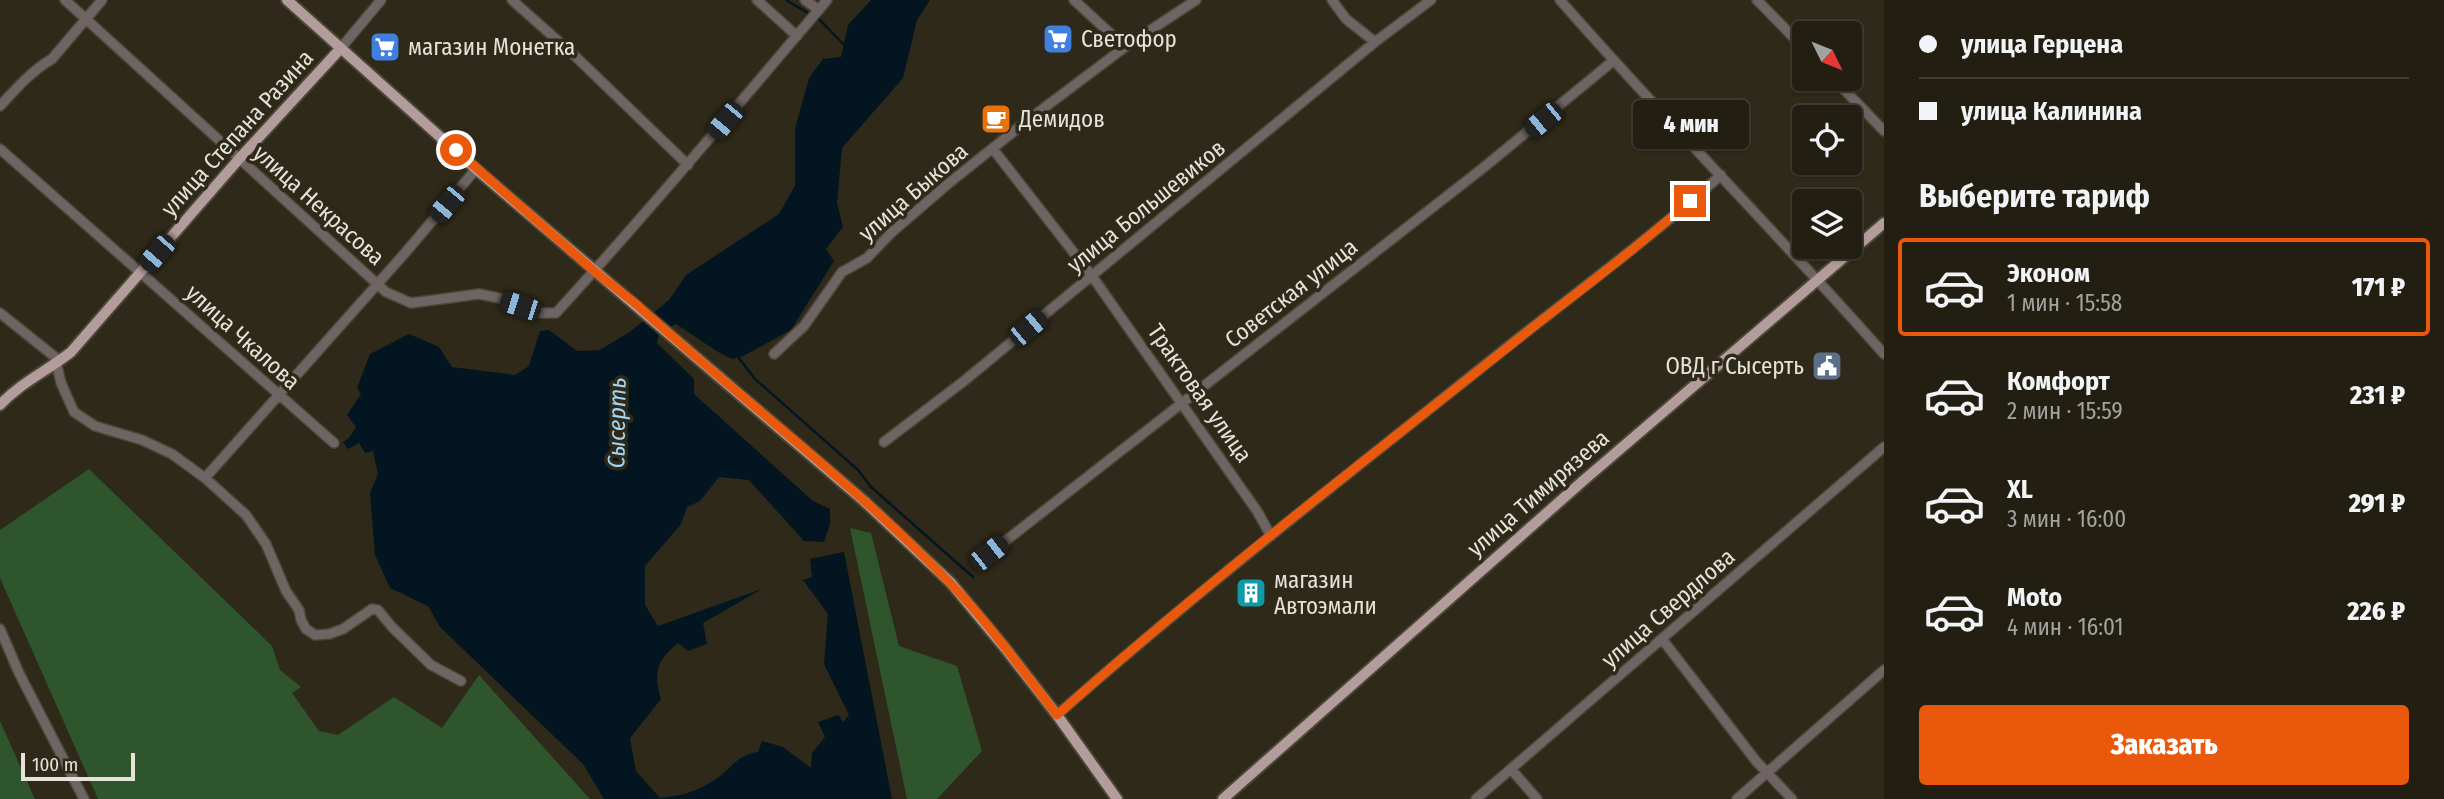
<!DOCTYPE html>
<html lang="ru">
<head>
<meta charset="utf-8">
<style>
  body { margin:0; font-family:"Fira Sans Condensed",sans-serif; background:#2a271b; color:#f1f3f6; height:100vh; display:flex; flex-direction:column; font-size:26px; white-space:nowrap }
  * { box-sizing:border-box; margin:0 }
  p { font-size:23px; color:#a2a29f }
  .icon { flex:none; width:38px; height:38px; fill:none; stroke:currentColor; stroke-width:2; stroke-linecap:round; stroke-linejoin:round }
  .map { position:relative; flex:1; overflow:hidden }
  .drawer { display:flex; flex-direction:column; background:#221f12; width:560px }
  .drawer>* { flex:none }
  .banner { display:grid; align-content:center; height:154px; padding:0 35px; background:#221f12 }
  .needle { width:46px; rotate:133deg }
  .buttons { position:absolute; left:1792px; top:21px; display:grid; gap:14px }
  .buttons a { display:grid; place-items:center; width:70px; height:70px; border-radius:7px; background:#221f12; box-shadow:0 2px 5px #0004,0 0 0 2px #3f3d32; font-size:35px }
  .scale { position:absolute; left:21px; bottom:18px; width:114px; box-sizing:border-box; padding-left:7px; border:4px solid #e5e2d7; border-top:0; font-size:19px; line-height:24px; white-space:nowrap; color:#e5e2d7; -webkit-text-stroke:5px #2e2918; paint-order:stroke }
  .end { position:absolute; width:32px; height:32px; margin:-16px; border:9px solid #ea580c; background:#fff; box-shadow:0 0 0 4px #fff }
  .from { border-radius:50% }
  .bubble { position:absolute; height:49px; border-radius:7px; background:#221f12; box-shadow:0 2px 5px #0004,0 0 0 2px #3f3d32; font-size:23px; font-weight:800; line-height:49px; text-align:center }
  .car { position:absolute; width:21px; height:42px; margin:-21px -10px; border-radius:9px; box-shadow:0 0 5px 2px #0007; background:linear-gradient(#222 24%,#8ab4d8 0 40%,#222 0 76%,#8ab4d8 0 86%,#222 0) }
  .banner b { display:flex; align-items:center; gap:24px; height:66px; font-size:26px }
  .banner b+b { border-top:2px solid #3f3d32 }
  .banner i { width:18px; height:18px; background:#f1f3f6 }
  ul { padding:0; list-style:none }
  li { display:flex; align-items:center; gap:21px; height:98px; margin:0 14px 10px; padding:0 21px; border:4px solid transparent; border-radius:7px }
  li div { flex:1 }
  li b { display:block; font-size:26px }
  li em { font-style:normal; font-weight:800 }
  li.selected { border-color:#ea580c }
  li>.icon { width:63px; height:63px; stroke-width:1.5 }
  h2 { padding:0 35px; font-size:32px; line-height:84px }
  .button { display:flex; gap:14px; margin-top:auto; padding:14px 35px }
  .button a { flex:1; height:80px; border-radius:7px; background:#ea580c; color:#fff; font-size:28px; font-weight:800; line-height:80px; text-align:center }
  main { display:flex; flex:1; min-height:0 }
  .map>svg:first-child { display:block }
  .green { fill:#2e552b }
  .water { fill:#031520 }
  .lines { fill:none; stroke-linecap:round; stroke-linejoin:round }
  .stream { stroke:#031520; stroke-width:2.5 }
  .minor-casing { stroke:#4b4737; stroke-width:12 }
  .major-casing { stroke:#4b4737; stroke-width:14 }
  .minor { stroke:#6e6463; stroke-width:9 }
  .major { stroke:#b39d9c; stroke-width:10 }
  .route { stroke:#ea580c; stroke-width:9 }
  .labels { text-anchor:middle; dominant-baseline:central; stroke-width:7; stroke-linejoin:round; paint-order:stroke }
  .poi-label { font-size:23px; fill:#e5e2d7; stroke:#2e2918; text-anchor:start }
  .street-label { font-size:23px; fill:#e5e2d7; stroke:#2e2918 }
  .water-label { font-size:24px; font-style:italic; fill:#a1d4f5; stroke:#2e2918 }
</style>
</head>
<body>
<main>
<div class="map">
<svg width="1884" height="799" viewBox="0 0 1884 799">
  <rect width="100%" height="100%" fill="#2e2918"/>
  <!-- green -->
  <path class="green" d="M89,469L272,646L280,670L301,687L292,693L319,731L338,735L394,697L442,728L479,675L590,799H98L0,578V530Z
    M850,528L871,533L899,646L957,666L982,751L937,799H907Z
    M0,721L35,799H0Z"/>
  <!-- water -->
  <path class="water" d="M871,0H930L917,20L903,78L842,148L837,203L843,227L826,249L834,261L791,330L743,356L732,359L718,352L676,324L660,331L657,343L694,379V394L813,501L830,509V524L824,542L804,541L749,480L719,477L700,501L687,507L681,524L645,566V605L658,626L762,589L703,623L707,644L688,651L678,643C657,660 653,673 661,699L630,738L636,771L660,798C679,796 696,792 713,781C730,771 737,754 758,752L762,741L783,747L811,768L812,753L825,737L818,722L838,715L843,722L849,715L824,664L828,614L803,580L812,577L810,559L844,552L892,799H604L583,764L440,627L428,606L390,588L375,555L370,493L378,474L373,451L365,453L359,443L348,449L343,442L349,438L356,427L347,415L361,394L357,388L370,354L409,334L439,347L452,367L515,375L529,366L540,331L549,330L577,351L600,350L631,331L669,300L686,275L779,214L795,186V129L809,78L823,59L841,57L848,25Z"/>
  <g class="lines">
    <!-- stream -->
    <path class="stream" d="M786,0L808,13
      M819,19L846,47
      M738,357L755,379L858,470L871,487L973,577"/>
    <!-- minor casing -->
    <g class="minor-casing">
      <path id="minor" d="M65,0L386,292L411,303L479,294L499,298L541,313H556C649,211 738,105 827,0
        M512,0L575,56L688,165
        M757,0L797,36
        M805,0L819,10
        M1074,0L1125,47
        M1332,0L1346,19L1375,42
        M1560,0C1665,120 1778,234 1884,354
        M1757,0L1804,48
        M341,48L381,0
        M1834,79L1884,131
        M0,106C16,89 31,71 52,59L102,0
        M0,149L334,443
        M993,149L1092,276L1257,511L1271,536
        M0,313L55,357L61,383L74,412L95,426L142,440L172,454L205,478L246,515L266,544L286,591L299,610L301,620L306,629L315,635L329,634L343,629L372,609L378,610L392,627L431,665L461,681
        M774,354L804,326L842,272L867,258L891,233L949,183L1028,120L1125,47L1196,0
        M884,442L964,381L1375,42L1431,0
        M205,478L405,253L476,169
        M990,553L1483,168L1613,61
        M0,629L19,673L84,799
        M1662,639L1756,761L1792,799
        M1057,715C1203,586 1359,466 1511,344C1582,288 1654,235 1721,175
        M1511,769L1537,799
        M1476,799L1884,447
        M1737,799L1884,670"/>
    </g>
    <!-- major casing -->
    <g class="major-casing">
      <path id="major" d="M287,0L476,169L864,501L951,583L1005,648L1057,715L1117,799
        M0,405C20,383 47,371 71,352L239,159L341,48
        M1223,799L1584,480L1884,223"/>
    </g>
    <!-- minor -->
    <use href="#minor" class="minor"/>
    <!-- major -->
    <use href="#major" class="major"/>
  </g>
  <g class="lines">
    <!-- route -->
    <path class="route" d="M456,150L593,270L636,304C739,398 853,482 950,583C989,623 1022,670 1057,715C1202,586 1357,467 1508,347C1569,298 1632,253 1690,201"/>
  </g>
  <!-- icons -->
  <defs>
    <g id="supermarket-square" transform="scale(1.575)"><rect x="-9" y="-9" width="18" height="18" rx="4" fill="#3f7fe0" stroke="#2e2918"/><path d="M-6-5.5h2.5l.6 2H6L4.5 2H-2.5L-4.4-4H-6ZM-1.5 3.2a1.3 1.3 0 1 0 .1 0ZM3 3.2a1.3 1.3 0 1 0 .1 0Z" fill="#fff"/></g>
    <g id="cafe-square" transform="scale(1.575)"><rect x="-9" y="-9" width="18" height="18" rx="4" fill="#e8710a" stroke="#2e2918"/><path d="M-5.5-4.5H6V0H3Q3 3.5 0 3.5H-2.5Q-5.5 3.5-5.5 0ZM3-3.2v2h1.7v-2ZM-6 4.5H4V6H-6Z" fill="#fff"/></g>
    <g id="civic-square" transform="scale(1.575)"><rect x="-9" y="-9" width="18" height="18" rx="4" fill="#5c6f8a" stroke="#2e2918"/><path d="M-.6-6.5H3V-4.5H.6V-3L4-1V1h2V6H-6V1h2V-1L-.6-3ZM-1.2 2.5V6h2.4V2.5Z" fill="#fff"/></g>
    <g id="building-square" transform="scale(1.575)"><rect x="-9" y="-9" width="18" height="18" rx="4" fill="#0f9aa8" stroke="#2e2918"/><path d="M-4-6H4V6H1V3H-1V6H-4ZM-2.5-4.3h1.7v1.8h-1.7ZM.8-4.3h1.7v1.8H.8ZM-2.5-1h1.7V.8h-1.7ZM.8-1h1.7V.8H.8Z" fill="#fff"/></g>
  </defs>
  <g fill-rule="evenodd">
    <use href="#supermarket-square" x="1058" y="39"/>
    <use href="#supermarket-square" x="385" y="47"/>
    <use href="#cafe-square" x="996" y="119"/>
    <use href="#civic-square" x="1827" y="366"/>
    <use href="#building-square" x="1251" y="593"/>
  </g>
  <g class="labels">
    <!-- poi labels -->
    <g class="poi-label">
      <text x="1081" y="39">Светофор</text>
      <text x="408" y="47">магазин Монетка</text>
      <text x="1019" y="119">Демидов</text>
      <text x="1804" y="366" text-anchor="end">ОВД г Сысерть</text>
      <text x="1274" y="580">магазин<tspan x="1274" dy="26">Автоэмали</tspan></text>
    </g>
    <!-- street labels -->
    <g class="street-label">
      <text transform="translate(237 133) rotate(-48)">улица Степана Разина</text>
      <text transform="translate(913 192) rotate(-41)">улица Быкова</text>
      <text transform="translate(319 205) rotate(42)">улица Некрасова</text>
      <text transform="translate(1146 206) rotate(-39)">улица Большевиков</text>
      <text transform="translate(1291 293) rotate(-38)">Советская улица</text>
      <text transform="translate(243 337) rotate(42)">улица Чкалова</text>
      <text transform="translate(1200 393) rotate(55)">Трактовая улица</text>
      <text transform="translate(1538 493) rotate(-41)">улица Тимирязева</text>
      <text transform="translate(1668 608) rotate(-41)">улица Свердлова</text>
    </g>
    <!-- water labels -->
    <g class="water-label">
      <text transform="translate(617 423) rotate(-89)">Сысерть</text>
    </g>
  </g>
</svg>
<div class="buttons">
<a><svg class="needle" viewBox="-14 -14 28 28"><path d="M0-13l5 13h-10z" fill="#e53935"/><path d="M0 13l5-13h-10z" fill="#a2a29f"/></svg></a>
<a><svg class="icon" aria-label="locate" viewBox="0 0 24 24"><circle cx="12" cy="12" r="6"/><path d="M12 2v4M12 18v4M2 12h4M18 12h4"/></svg></a>
<a><svg class="icon" aria-label="layers" viewBox="0 0 24 24"><path d="M12 4l9 5-9 5-9-5zM3 14l9 5 9-5"/></svg></a>
</div>
<div class="scale">100 m</div>
<i class="end from" style="left:456px;top:150px"></i>
<i class="end" style="left:1690px;top:201px"></i>
<div class="bubble" style="left:1633px;top:100px;width:116px">4 мин</div>
<i class="car" style="left:1543px;top:120px;rotate:231deg"></i>
<i class="car" style="left:725px;top:121px;rotate:220deg"></i>
<i class="car" style="left:447px;top:204px;rotate:220deg"></i>
<i class="car" style="left:157px;top:253px;rotate:221deg"></i>
<i class="car" style="left:520px;top:306px;rotate:288deg"></i>
<i class="car" style="left:1028px;top:328px;rotate:50deg"></i>
<i class="car" style="left:989px;top:553px;rotate:52deg"></i>
</div>
<section class="drawer">
<div class="banner">
<b><i class="from"></i>улица Герцена</b>
<b><i></i>улица Калинина</b>
</div>
<h2>Выберите тариф</h2>
<ul>
<li class="selected"><svg class="icon" aria-label="car" viewBox="0 0 24 24"><path d="M5 17H2v-5l4-1 3-4h7l3 4 3 1v5h-3M9 17h6M6 11h13"/><circle cx="7" cy="17" r="2"/><circle cx="17" cy="17" r="2"/></svg><div><b>Эконом</b><p>1 мин · 15:58</p></div><em>171 ₽</em></li>
<li><svg class="icon" aria-label="car" viewBox="0 0 24 24"><path d="M5 17H2v-5l4-1 3-4h7l3 4 3 1v5h-3M9 17h6M6 11h13"/><circle cx="7" cy="17" r="2"/><circle cx="17" cy="17" r="2"/></svg><div><b>Комфорт</b><p>2 мин · 15:59</p></div><em>231 ₽</em></li>
<li><svg class="icon" aria-label="car" viewBox="0 0 24 24"><path d="M5 17H2v-5l4-1 3-4h7l3 4 3 1v5h-3M9 17h6M6 11h13"/><circle cx="7" cy="17" r="2"/><circle cx="17" cy="17" r="2"/></svg><div><b>XL</b><p>3 мин · 16:00</p></div><em>291 ₽</em></li>
<li><svg class="icon" aria-label="car" viewBox="0 0 24 24"><path d="M5 17H2v-5l4-1 3-4h7l3 4 3 1v5h-3M9 17h6M6 11h13"/><circle cx="7" cy="17" r="2"/><circle cx="17" cy="17" r="2"/></svg><div><b>Moto</b><p>4 мин · 16:01</p></div><em>226 ₽</em></li>
</ul>
<div class="button"><a>Заказать</a></div>
</section>
</main>
</body>
</html>
